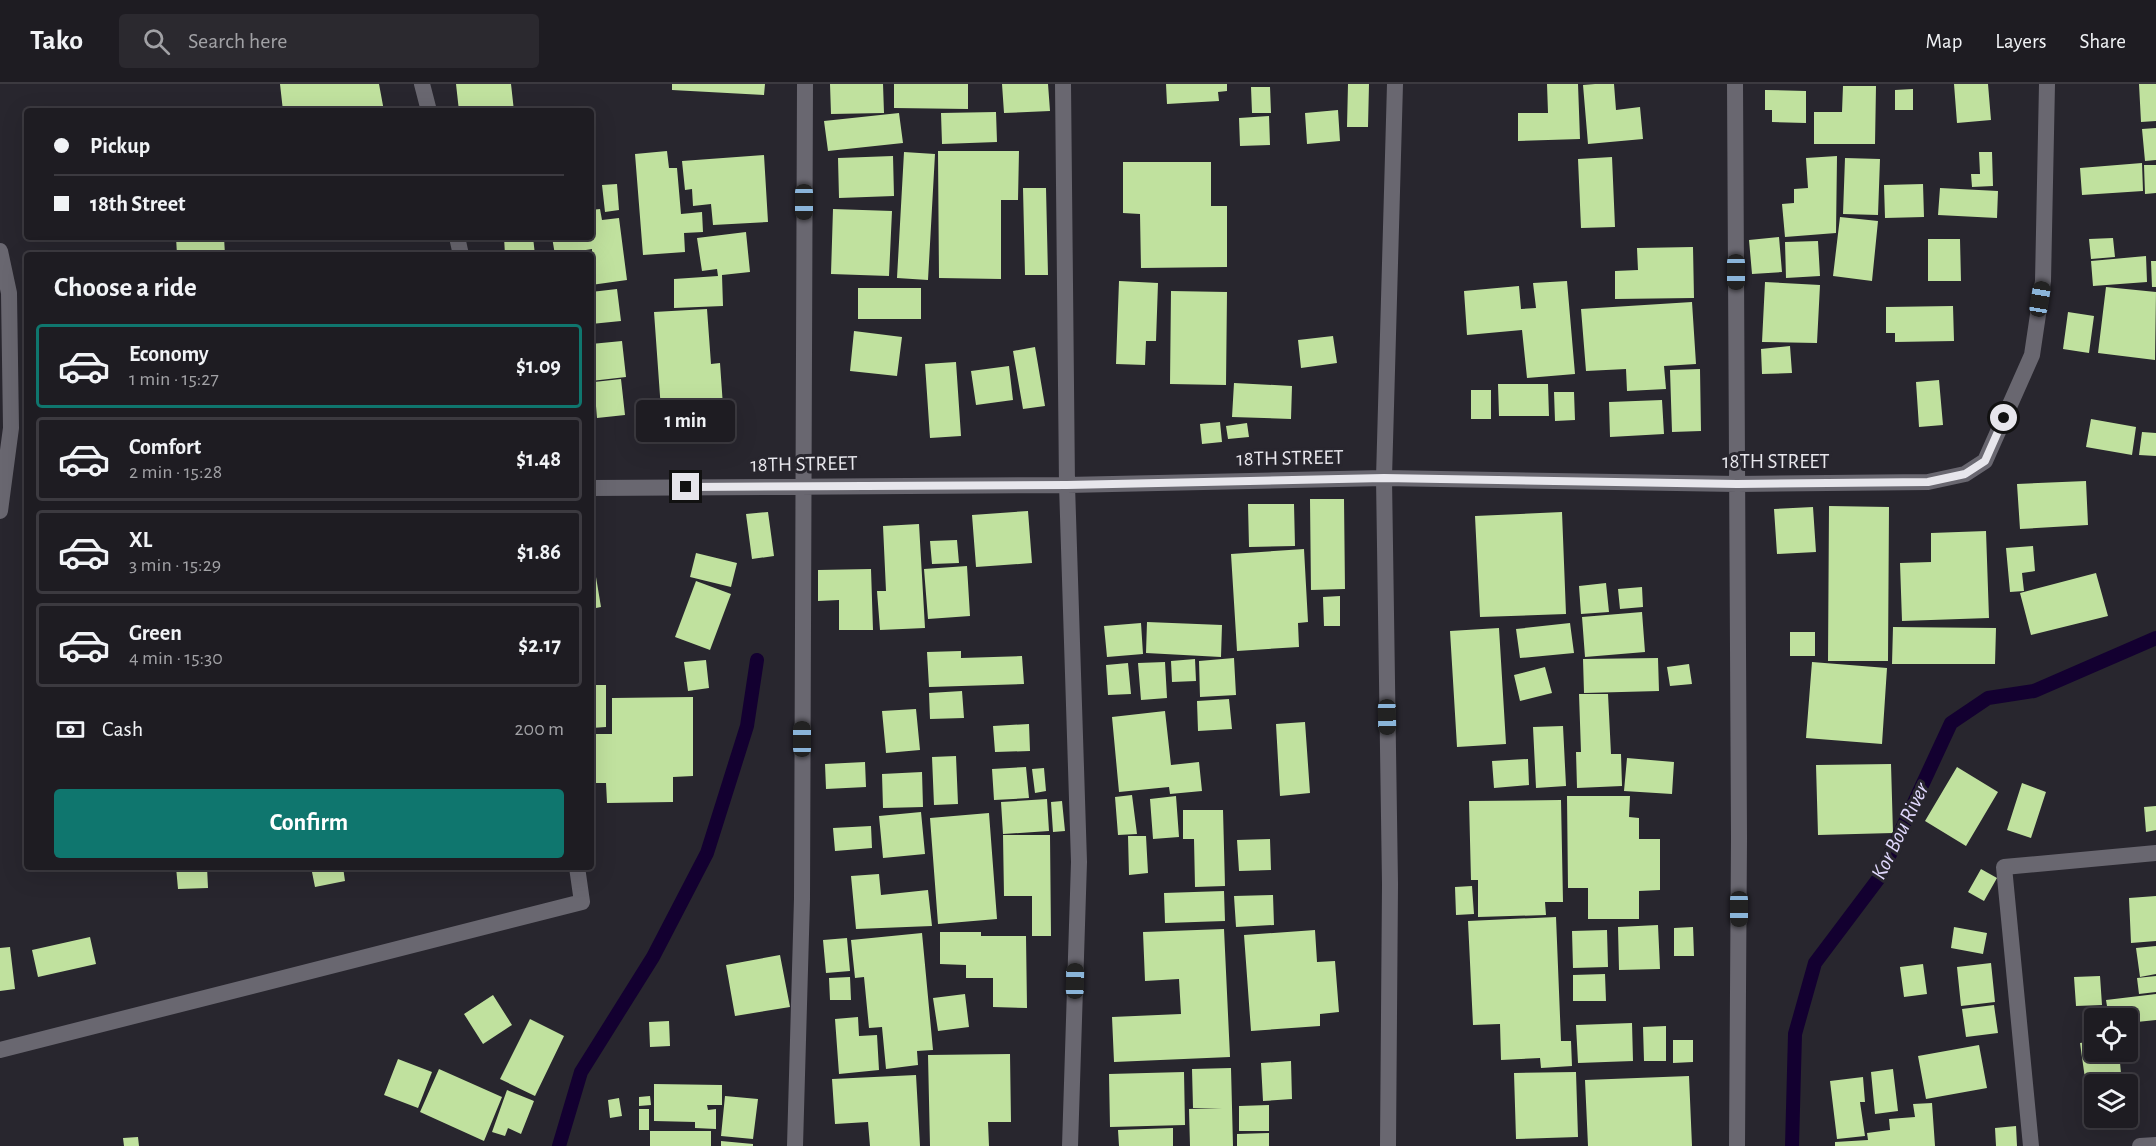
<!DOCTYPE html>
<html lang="en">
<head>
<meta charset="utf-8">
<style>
  body { margin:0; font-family:"Alegreya Sans",sans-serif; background:#2b292f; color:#f1f3f6; height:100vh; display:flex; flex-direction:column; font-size:22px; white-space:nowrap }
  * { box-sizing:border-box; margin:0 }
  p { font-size:20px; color:#a1a1a5 }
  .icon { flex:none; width:33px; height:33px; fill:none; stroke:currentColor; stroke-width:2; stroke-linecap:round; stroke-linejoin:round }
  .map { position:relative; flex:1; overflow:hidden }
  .sheet { position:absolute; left:24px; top:168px; width:570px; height:618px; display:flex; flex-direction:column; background:#1e1c22; border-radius:6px; box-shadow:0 6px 24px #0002,0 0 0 2px #3c3a40 }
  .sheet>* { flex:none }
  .hud { position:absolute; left:24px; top:24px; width:570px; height:132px; border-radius:6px; box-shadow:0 6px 24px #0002,0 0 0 2px #3c3a40; display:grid; align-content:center; height:132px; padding:0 30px; background:#1e1c22 }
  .buttons { position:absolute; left:2084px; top:924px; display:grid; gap:12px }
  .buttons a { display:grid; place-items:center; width:54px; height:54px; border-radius:6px; background:#1e1c22; box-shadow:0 6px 24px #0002,0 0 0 2px #3c3a40; font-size:30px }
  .end { position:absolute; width:27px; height:27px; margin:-14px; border:8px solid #e7e6ec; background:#111; box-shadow:0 0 0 3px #111 }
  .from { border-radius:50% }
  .bubble { position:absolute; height:42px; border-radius:6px; background:#1e1c22; box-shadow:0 6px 24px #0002,0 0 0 2px #3c3a40; font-size:20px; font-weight:700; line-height:42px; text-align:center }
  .car { position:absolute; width:18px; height:36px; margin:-18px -9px; border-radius:8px; box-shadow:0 0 4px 2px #0007; background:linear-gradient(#222 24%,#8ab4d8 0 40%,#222 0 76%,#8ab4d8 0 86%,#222 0) }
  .hud b { display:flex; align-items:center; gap:21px; height:57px; font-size:22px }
  .hud b+b { border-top:2px solid #3c3a40 }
  .hud i { width:15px; height:15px; background:#f1f3f6 }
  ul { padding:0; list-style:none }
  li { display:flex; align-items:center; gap:18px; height:84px; margin:0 12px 9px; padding:0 18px; border:3px solid #3c3a40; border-radius:6px }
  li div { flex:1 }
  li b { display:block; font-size:22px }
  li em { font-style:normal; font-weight:700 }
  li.current { border-color:#0f766e }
  li>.icon { width:54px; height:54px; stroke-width:1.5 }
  h2 { padding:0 30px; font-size:27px; line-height:72px }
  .pay { display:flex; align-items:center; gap:15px; height:66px; padding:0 30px; font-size:22px }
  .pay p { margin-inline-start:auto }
  .button { display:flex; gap:12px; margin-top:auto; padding:12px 30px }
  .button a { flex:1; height:69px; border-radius:6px; background:#0f766e; color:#fff; font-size:24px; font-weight:700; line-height:69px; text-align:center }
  header { display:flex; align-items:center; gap:36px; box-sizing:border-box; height:84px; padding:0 30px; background:#1e1c22; border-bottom:2px solid #3c3a40 }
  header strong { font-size:28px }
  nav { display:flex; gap:33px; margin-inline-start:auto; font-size:21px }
  .search { width:420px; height:54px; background:#2b292f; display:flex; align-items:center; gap:15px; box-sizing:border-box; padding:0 21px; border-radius:6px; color:#a1a1a5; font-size:22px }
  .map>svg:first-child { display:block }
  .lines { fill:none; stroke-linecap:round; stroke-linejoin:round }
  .stream { stroke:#130030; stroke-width:14 }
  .building { fill:#c0e19e }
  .service { stroke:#696770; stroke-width:16 }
  .minor { stroke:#696770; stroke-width:16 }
  .route { stroke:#e7e6ec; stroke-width:8 }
  .labels { text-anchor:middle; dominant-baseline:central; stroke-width:6; stroke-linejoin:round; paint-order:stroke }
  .street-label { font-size:21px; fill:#e7e6ec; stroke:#28262e }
  .water-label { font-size:22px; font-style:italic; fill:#e1d9fe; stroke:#28262e }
</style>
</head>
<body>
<header>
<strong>Tako</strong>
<div class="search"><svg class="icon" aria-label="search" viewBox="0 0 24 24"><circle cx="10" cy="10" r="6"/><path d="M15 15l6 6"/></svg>Search here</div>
<nav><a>Map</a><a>Layers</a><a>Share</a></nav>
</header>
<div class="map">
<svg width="2156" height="1062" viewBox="0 0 2156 1062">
  <rect width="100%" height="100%" fill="#28262e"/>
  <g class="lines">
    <!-- stream -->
    <path class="stream" d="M559,1062L581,988L653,873L707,769L747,642L757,576
      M1792,1062L1795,950L1815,879L1879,794L1951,639L1988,614L2034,607L2156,554"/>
  </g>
  <!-- building -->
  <path class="building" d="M280,0H379L384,27H283Z
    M456,0H511L514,27H459Z
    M672,0H765L764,11L672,6Z
    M830,0H883L884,29L831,30Z
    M894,0H968V25L894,24Z
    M1002,0H1048L1050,27L1004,29Z
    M1166,0H1227V7L1218,8L1219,17L1167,20Z
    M1348,0H1369L1368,43H1347Z
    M1547,0H1578L1580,55L1518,57V29H1548Z
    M1595,0H1614L1616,26L1640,23L1643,55L1588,60L1583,1Z
    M1954,0H1988L1991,36L1957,39Z
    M2139,0H2156V37L2141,38Z
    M1843,2H1876L1875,60H1814V28H1842Z
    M1251,3H1270L1271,29H1252Z
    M1913,5V26H1895V6Z
    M1765,6L1806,7V39L1772,38V26H1765Z
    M1338,26L1340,57L1307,60L1305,29Z
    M996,28L997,58L942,60L941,29Z
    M899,29L903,59L828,67L824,37Z
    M1269,32L1270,61L1240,62L1239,34Z
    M2156,44V76L2145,77L2142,45Z
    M667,67L669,84H677L681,130L702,128L703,148L684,149L685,168L643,171L635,70Z
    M938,67H1019L1018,116H1001V195L939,194Z
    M904,68L935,70L928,196L897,194Z
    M1979,68H1992L1993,102L1972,103L1971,90H1980Z
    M764,71L768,138L713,141L711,120L693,122L692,105L685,106L682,77Z
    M893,72L894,112L839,114L838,74Z
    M1837,72L1836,149L1785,153L1782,120L1794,119V105L1808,104L1806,74Z
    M1612,73L1615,143L1581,144L1578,75Z
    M1845,74L1880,75L1878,131L1843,130Z
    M1123,78H1211V122H1227V183L1141,184L1140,130L1123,129Z
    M2142,79L2143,107L2082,111L2080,84Z
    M2144,81H2156V109L2145,110Z
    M617,100L619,126L605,128L602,101Z
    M1923,100L1924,133L1885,134L1884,101Z
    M1023,104H1046L1048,191H1025Z
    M1940,104L1998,107L1997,134L1938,131Z
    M600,125L602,136L619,134L627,196L591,201L592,165L555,171L552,153H591V126Z
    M833,125L892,127L889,192L831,190Z
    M1840,133L1878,137L1872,197L1833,192Z
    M746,148L750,188L722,191L723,222L674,224V195L718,192L717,185L702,187L697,154Z
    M176,153H224L225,171H177Z
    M504,153H533L535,171H505Z
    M1779,153L1782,188L1752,190L1749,156Z
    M2113,154L2115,173L2091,175L2089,155Z
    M1928,155H1960L1961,197H1928Z
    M1818,157L1820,192L1786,194L1785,158Z
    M1693,163L1694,214L1615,215V187L1638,186L1637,164Z
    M2146,172L2147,198L2093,202L2091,177Z
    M2151,177H2156V203H2152Z
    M1119,197L1158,199L1156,257H1146L1145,281L1116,280Z
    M1567,197L1575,290L1527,294L1522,246L1467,251L1464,207L1519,202L1521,225L1536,224L1533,199Z
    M1765,198L1820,201L1817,259L1762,258Z
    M2106,203L2156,208L2155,276L2098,269Z
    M858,204H921V235H858Z
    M617,205L621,237L591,240V208Z
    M1171,207L1227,208L1226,301L1170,300Z
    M1692,218L1696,280L1664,282L1666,305L1627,307L1626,285L1586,287L1581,225Z
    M1953,222L1954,257L1895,258V249H1886V223Z
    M707,225L711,280L720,279L723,322L661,326L654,228Z
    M2068,228L2094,232L2089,269L2063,265Z
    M854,247L902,253L897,292L850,287Z
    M1333,252L1337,279L1301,284L1298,256Z
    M622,257L626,293L591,297V260Z
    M1790,262L1792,289L1762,290L1761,265Z
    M1035,263L1045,322L1023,325L1013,267Z
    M956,278L961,352L930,354L925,280Z
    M1009,282L1013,316L976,321L971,287Z
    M1700,285L1701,347L1672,348L1670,286Z
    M621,295L625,331L597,334L594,298Z
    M1939,296L1943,341L1919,343L1916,298Z
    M1234,299L1292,302L1291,335L1232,333Z
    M1498,300H1548L1549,332H1499Z
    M1471,306H1491V335H1471Z
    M1554,308H1574L1575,336L1555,337Z
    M1662,316L1664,350L1610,353L1609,318Z
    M2091,335L2136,343L2132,371L2086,363Z
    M1220,338L1222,358L1202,360L1200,340Z
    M1247,339L1249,353L1228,355L1226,342Z
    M2142,348L2156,349V372L2139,371Z
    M2086,397L2088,441L2020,445L2017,400Z
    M1310,415H1344L1345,505L1311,506Z
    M1248,420H1294L1295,462L1249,463Z
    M1829,422L1889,423L1888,577H1828Z
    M1813,423L1816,468L1777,470L1774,425Z
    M1028,427L1032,479L976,483L972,431Z
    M768,428L774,472L752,475L746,430Z
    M1562,428L1566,530L1480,533L1475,432Z
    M919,440L925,544L880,546L877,507H886L883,442Z
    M1986,447L1989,534L1902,537L1900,479L1931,478V449Z
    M957,456L959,479L932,480L930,457Z
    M2033,462L2035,487L2022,489L2024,507L2010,508L2006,464Z
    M591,463L601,523L591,525Z
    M1304,465L1308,538L1298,539L1299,563L1237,567L1231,470Z
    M696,469L737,479L731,503L690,493Z
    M967,482L970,532L928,535L924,485Z
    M871,485L873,546H839V516L818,517V486Z
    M2096,489L2108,532L2031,551L2020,509Z
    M696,497L731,510L710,566L675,553Z
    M1606,499L1609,528L1581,530L1579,502Z
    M1642,503L1643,523L1620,525L1618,505Z
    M1340,512V542H1324L1323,513Z
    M1642,528L1645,568L1585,573L1582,533Z
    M1147,538L1222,541L1221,573L1146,569Z
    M1141,539L1143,570L1107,573L1104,542Z
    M1570,539L1574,569L1520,574L1516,545Z
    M1893,543L1996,544L1995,580H1892Z
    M1499,544L1506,660L1457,663L1450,547Z
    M1790,548H1815V572H1790Z
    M961,567V574L1022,572L1024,600L929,603L927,568Z
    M1234,574L1236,611L1200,613L1199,577Z
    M1658,574L1659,607L1584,609L1583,575Z
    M1195,575L1196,597L1172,598L1171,577Z
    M706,576L709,604L688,607L684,578Z
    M1165,578L1167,614L1141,616L1138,579Z
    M1812,578L1887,584L1882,660L1806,654Z
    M1128,579L1131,610L1108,611L1106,581Z
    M1689,580L1692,600L1670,602L1667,583Z
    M1545,583L1552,609L1520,617L1514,591Z
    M591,601H606V643L591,644Z
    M962,607L964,634L930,635L929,609Z
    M1579,610H1608L1611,670H1621L1622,702L1577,704L1576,668H1581Z
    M693,613V692L673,693V718L607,719L606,699H591V650H612V614Z
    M1229,615L1232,645L1198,647L1197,617Z
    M916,625L920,666L886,669L882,627Z
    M1165,627L1171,681L1199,678L1202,707L1170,710L1169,703L1119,708L1112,633Z
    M1305,638L1310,709L1280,712L1276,640Z
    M1029,640L1030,667L995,668L993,642Z
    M1563,642L1566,702L1536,704L1533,643Z
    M956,672L958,720L934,721L932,673Z
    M1627,674L1674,678L1672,710L1624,707Z
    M1528,675L1529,701L1494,704L1492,677Z
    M865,678L866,703L826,705L825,680Z
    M1891,680L1893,749L1818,751L1816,681Z
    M1026,683L1029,714L994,716L992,685Z
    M1957,683L1998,708L1966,762L1925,737Z
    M1044,684L1046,707L1035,709L1032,685Z
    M922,688L923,723L883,724L882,690Z
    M2022,699L2046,708L2031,754L2007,746Z
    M1132,711L1137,750L1118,751L1115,713Z
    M1176,712L1179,753L1153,755L1150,715Z
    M1567,712H1630L1629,733L1639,734V755H1660V806L1639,807V835H1588V804H1568Z
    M1047,715L1049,747L1003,750L1001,718Z
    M1561,716L1563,818H1545L1546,831L1478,833V796H1471L1469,717Z
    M1062,717L1065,747L1053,748L1051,718Z
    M2156,722V746L2146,748L2144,723Z
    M1183,726H1223L1225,802L1195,803L1194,755H1183Z
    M921,728L925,770L883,774L879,732Z
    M989,729L997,835L938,840L930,734Z
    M871,742L872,764L835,767L833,744Z
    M1003,751H1050L1051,852H1032V812H1004Z
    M1128,752H1146L1148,789L1129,791Z
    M1270,755L1271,786L1239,787L1237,756Z
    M176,783H207L208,804L178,805Z
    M311,783H343L345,797L315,803Z
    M1981,785L1997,794L1984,817L1968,808Z
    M879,790L881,811L928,806L932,842L856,845L851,792Z
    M1472,802L1474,830L1456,831L1455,803Z
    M1224,807L1225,837L1165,839L1164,809Z
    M1273,811L1274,841L1236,843L1234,812Z
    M2156,812V857L2131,859L2129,814Z
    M1556,833L1561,957H1571L1572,982L1541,984L1540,974L1501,976L1500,940L1473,941L1468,837Z
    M1658,841L1660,885L1619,886L1618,843Z
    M1693,843L1694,872H1674V844Z
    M1954,843L1987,849L1983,870L1951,864Z
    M1224,845L1230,973L1114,978L1112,933L1181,930L1179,895L1145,897L1143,848Z
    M1315,846L1317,878L1335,877L1339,928L1320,930V942L1251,947L1244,851Z
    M1607,846L1608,883L1573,884L1572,847Z
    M940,848H981V852H1026L1027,924L993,923V894H966V881L940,880Z
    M922,849L933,966L917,967L918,981L886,985L882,943L869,944L864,893L855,894L851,856Z
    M90,853L96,880L38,893L32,866Z
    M847,854L850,887L826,889L823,856Z
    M2156,862V890L2140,893L2136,864Z
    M10,863L15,905L0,907V864Z
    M780,871L790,923L735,932L726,881Z
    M1991,879L1995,918L1961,922L1957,883Z
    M1923,880L1927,910L1904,913L1900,883Z
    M1605,890L1606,917H1573V891Z
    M2100,892L2102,921L2076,922L2074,893Z
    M2156,892V908L2139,910L2137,894Z
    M850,893L851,916H830L829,894Z
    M965,910L969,943L938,947L933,914Z
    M2156,910V936L2127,939V934H2109L2106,916Z
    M493,911L512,941L483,960L464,930Z
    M1994,921L1998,949L1966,953L1962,925Z
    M858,933L859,952L877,951L879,986L839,990L835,935Z
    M530,935L564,952L535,1012L500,995Z
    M669,937L670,962L650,963L649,938Z
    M1632,939L1633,977L1578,979L1576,941Z
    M1666,942V977H1644L1643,943Z
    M1673,956H1693V978L1673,979Z
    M2094,957V968H2119L2122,1000H2094V1022L2089,1023L2080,959Z
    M1979,961L1987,1004L1926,1015L1918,972Z
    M1010,970L1011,1038H988L989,1062H930L928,971Z
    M398,975L432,988L418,1024L384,1011Z
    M1291,977L1292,1015L1263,1017L1261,979Z
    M1231,984L1233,1062H1190L1189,1025L1222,1024H1193L1192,985Z
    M439,985L502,1013L484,1057L420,1028Z
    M1893,985L1898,1027L1875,1030L1871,988Z
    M1184,988L1185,1041L1110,1043L1109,990Z
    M1576,988L1578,1053L1516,1055L1514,989Z
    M916,991L920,1062H870L868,1038L835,1040L832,995Z
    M1689,992L1692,1062H1588L1585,996Z
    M1863,993L1865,1018H1860L1865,1052L1837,1055L1830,997Z
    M654,1000L722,1001V1021H707L708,1026L716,1025V1045L695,1044V1038L654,1037Z
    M507,1006L534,1017L521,1050L508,1044L505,1052L492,1048Z
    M650,1012L651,1021L639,1022V1013Z
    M725,1012L758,1015L753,1055L721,1052Z
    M619,1014L622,1032L610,1034L608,1016Z
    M1932,1019L1935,1062H1835V1058L1868,1056L1867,1049L1890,1046L1889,1035L1915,1033L1913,1020Z
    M1269,1021V1047H1239V1022Z
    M639,1025H649V1046H639Z
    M2016,1042L2017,1062H1996L1995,1044Z
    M1173,1044V1062H1119L1118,1046Z
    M650,1047H711V1062H650Z
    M1269,1049V1062H1237V1050Z
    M138,1053L139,1062H124L123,1054Z
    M721,1057L753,1060V1062H721Z"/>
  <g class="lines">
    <!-- service -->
    <path class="service" d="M0,167L9,209L11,344L0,427"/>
    <!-- minor -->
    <path class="minor" d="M422,0L429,27
      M1063,0L1067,401L1079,778L1070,1062
      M1735,0L1739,754L1737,1062
      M457,153L461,171
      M591,404L1067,401L1384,394L1737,400L1928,398L1965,390L1985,377L2032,271L2043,197L2047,0
      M0,966L582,818L577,783
      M795,1062L802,815L805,0
      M1388,1062L1390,800L1384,394L1395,0
      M2031,1062L2004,783L2156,769
      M2140,1062L2156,1061"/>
  </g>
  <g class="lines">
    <!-- route -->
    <path class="route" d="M686,403L1067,401L1384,394L1737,400L1928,398L1965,390L1985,377L2004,334"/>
  </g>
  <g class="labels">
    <!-- street labels -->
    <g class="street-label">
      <text transform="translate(1290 374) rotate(-1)">18TH STREET</text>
      <text x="1776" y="377">18TH STREET</text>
      <text transform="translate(804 380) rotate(-1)">18TH STREET</text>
    </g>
    <!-- water labels -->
    <g class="water-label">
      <text transform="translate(1900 747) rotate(-64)">Kor Bou River</text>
    </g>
  </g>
</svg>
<div class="buttons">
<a><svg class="icon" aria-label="locate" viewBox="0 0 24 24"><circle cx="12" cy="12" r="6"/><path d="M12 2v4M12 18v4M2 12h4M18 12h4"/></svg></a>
<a><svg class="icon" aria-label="layers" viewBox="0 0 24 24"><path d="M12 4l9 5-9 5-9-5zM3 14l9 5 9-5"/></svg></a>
</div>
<i class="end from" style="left:2004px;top:334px"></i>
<i class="end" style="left:686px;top:403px"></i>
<div class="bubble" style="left:636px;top:316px;width:99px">1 min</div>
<i class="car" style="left:804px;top:118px;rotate:180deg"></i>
<i class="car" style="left:1736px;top:188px;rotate:180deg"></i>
<i class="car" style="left:2040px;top:215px;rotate:9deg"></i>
<i class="car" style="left:1387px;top:633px;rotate:179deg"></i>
<i class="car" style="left:802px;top:655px;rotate:0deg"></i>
<i class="car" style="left:1739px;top:825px;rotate:180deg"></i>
<i class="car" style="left:1075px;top:897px;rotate:1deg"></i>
<div class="hud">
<b><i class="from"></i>Pickup</b>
<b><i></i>18th Street</b>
</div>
<section class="sheet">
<h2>Choose a ride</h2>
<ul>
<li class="current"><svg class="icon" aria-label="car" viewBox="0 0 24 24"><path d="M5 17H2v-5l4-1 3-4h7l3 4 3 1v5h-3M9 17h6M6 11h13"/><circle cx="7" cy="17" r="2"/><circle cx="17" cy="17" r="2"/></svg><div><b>Economy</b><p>1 min · 15:27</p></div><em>$1.09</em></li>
<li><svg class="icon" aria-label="car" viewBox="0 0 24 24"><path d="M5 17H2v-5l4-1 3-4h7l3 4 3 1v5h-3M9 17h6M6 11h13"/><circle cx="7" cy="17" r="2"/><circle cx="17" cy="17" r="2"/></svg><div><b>Comfort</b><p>2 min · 15:28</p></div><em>$1.48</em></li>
<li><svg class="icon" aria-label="car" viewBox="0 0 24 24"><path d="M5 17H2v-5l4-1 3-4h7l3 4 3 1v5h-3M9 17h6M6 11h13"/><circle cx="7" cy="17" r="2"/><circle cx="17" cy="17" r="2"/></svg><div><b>XL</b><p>3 min · 15:29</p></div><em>$1.86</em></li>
<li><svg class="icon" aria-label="car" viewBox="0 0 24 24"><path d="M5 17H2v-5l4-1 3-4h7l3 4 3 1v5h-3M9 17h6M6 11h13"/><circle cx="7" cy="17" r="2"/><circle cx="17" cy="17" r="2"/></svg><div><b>Green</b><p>4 min · 15:30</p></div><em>$2.17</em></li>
</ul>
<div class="pay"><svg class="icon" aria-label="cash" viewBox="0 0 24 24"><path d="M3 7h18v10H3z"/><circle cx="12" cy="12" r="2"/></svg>Cash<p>200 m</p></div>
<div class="button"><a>Confirm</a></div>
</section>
</div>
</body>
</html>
